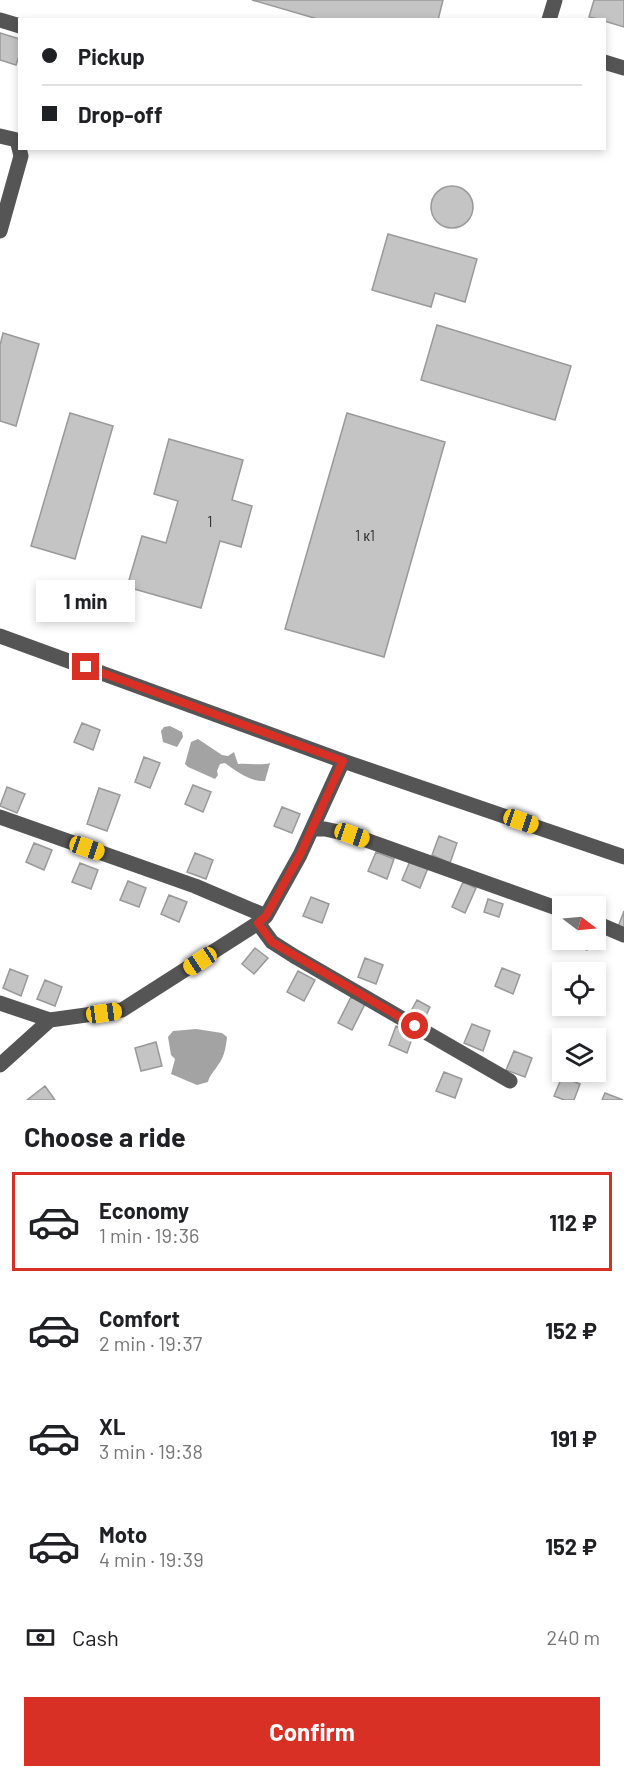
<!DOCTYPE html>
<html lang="en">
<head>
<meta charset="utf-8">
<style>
  body { margin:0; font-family:Barlow,sans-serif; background:#f6f6f6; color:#202124; height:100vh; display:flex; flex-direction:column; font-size:22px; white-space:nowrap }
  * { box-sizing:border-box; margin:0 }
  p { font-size:20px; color:#757577 }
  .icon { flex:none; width:33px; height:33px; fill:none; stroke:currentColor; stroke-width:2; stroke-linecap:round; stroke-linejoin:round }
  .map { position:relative; height:1100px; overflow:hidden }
  .side { display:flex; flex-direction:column; background:#fff; flex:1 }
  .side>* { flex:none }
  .banner { position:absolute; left:18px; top:18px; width:588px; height:132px; border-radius:0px; box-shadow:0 3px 9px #0003; display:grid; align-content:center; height:132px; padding:0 24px; background:#fff }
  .needle { width:39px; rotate:106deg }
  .controls { position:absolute; left:552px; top:896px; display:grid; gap:12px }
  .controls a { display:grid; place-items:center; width:54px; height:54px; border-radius:0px; background:#fff; box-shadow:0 3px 9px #0003; font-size:30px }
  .end { position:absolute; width:27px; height:27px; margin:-14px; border:8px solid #d93025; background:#fff; box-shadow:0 0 0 3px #fff }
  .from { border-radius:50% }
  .bubble { position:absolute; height:42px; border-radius:0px; background:#fff; box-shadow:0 3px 9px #0003; font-size:20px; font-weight:700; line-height:42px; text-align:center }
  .car { position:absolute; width:18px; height:36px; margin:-18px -9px; border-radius:8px; box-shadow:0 0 4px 2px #0007; background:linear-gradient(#f5c518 24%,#345 0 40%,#f5c518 0 76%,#345 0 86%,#f5c518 0) }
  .banner b { display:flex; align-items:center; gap:21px; height:57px; font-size:22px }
  .banner b+b { border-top:2px solid #e0e0e0 }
  .banner i { width:15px; height:15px; background:#202124 }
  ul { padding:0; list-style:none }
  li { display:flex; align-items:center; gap:18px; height:99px; margin:0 12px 9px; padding:0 12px; border:3px solid transparent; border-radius:0px }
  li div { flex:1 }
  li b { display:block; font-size:22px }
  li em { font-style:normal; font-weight:700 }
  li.active { border-color:#d93025 }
  li>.icon { width:54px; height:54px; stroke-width:1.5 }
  h2 { padding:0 24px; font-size:27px; line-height:72px }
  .pay { display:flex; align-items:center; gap:15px; height:66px; padding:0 24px; font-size:22px }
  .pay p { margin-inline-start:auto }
  .button { display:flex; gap:12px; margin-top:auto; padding:12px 24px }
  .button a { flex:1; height:69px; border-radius:0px; background:#d93025; color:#fff; font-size:24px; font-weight:700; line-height:69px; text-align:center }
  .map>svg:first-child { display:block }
  .water { fill:#a3a3a3 }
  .building { fill:#c4c4c4; stroke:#999; stroke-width:1.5 }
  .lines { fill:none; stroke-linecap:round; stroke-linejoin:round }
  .minor { stroke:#555; stroke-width:15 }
  .route { stroke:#d93025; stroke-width:8 }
  .labels { text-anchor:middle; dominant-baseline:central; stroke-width:5; stroke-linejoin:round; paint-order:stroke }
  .number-label { font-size:15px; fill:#313131 }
</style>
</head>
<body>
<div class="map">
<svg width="624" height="1100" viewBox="0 0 624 1100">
  <rect width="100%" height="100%" fill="#fff"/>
  <!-- water -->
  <path class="water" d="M170,726L182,732L183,737L177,747L163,742L161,731L164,727Z
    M198,739L222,755L228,756L234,752L238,764C249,763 260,766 270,763L265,781C250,782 236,771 225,763L220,764L217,771L218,775L215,779L188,767L185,764L191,742Z
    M196,1029L222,1033L227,1037C226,1047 224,1058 218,1065C214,1072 210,1074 208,1082L197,1085L171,1074L175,1059L171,1055L168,1037L173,1031Z"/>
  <!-- building -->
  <path class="building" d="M252,0H443L438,20H321Z
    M594,0H624V27L604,21V20L589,17Z
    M0,33L20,39V53L16,65L0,60Z
    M431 207a21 21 0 1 1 42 0a21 21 0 1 1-42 0Z
    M388,234L477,259L465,302L435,293L431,307L372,290Z
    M437,325L571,366L555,420L421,380Z
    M3,333L39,344L16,426L0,421V345Z
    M70,413L113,426L75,559L31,546Z
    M347,413L445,442L384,657L285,629Z
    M169,439L243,460L232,500L252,506L241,547L220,541L201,608L127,587L142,536L166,543L178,501L154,494Z
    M82,723L100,730L93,750L74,742Z
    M144,757L160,763L150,788L135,782Z
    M193,785L211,792L203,812L185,804Z
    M7,787L25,794L17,813L0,806Z
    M99,788L120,795L107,831L87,824Z
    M282,807L300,814L292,833L274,826Z
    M439,836L457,843L450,863L432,855Z
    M34,843L52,850L44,870L26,862Z
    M376,852L394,859L387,879L368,871Z
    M195,853L213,860L206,879L187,872Z
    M410,861L428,868L420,888L402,880Z
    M80,863L98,870L91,889L72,882Z
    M128,881L146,888L139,907L120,900Z
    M463,882L476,888L465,913L452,907Z
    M169,895L187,902L179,922L161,914Z
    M311,897L329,904L322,923L303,916Z
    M488,899L503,904L499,917L484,912Z
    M624,911V929L618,927Z
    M562,930V939H590L587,950L559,941Z
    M255,948L268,958L254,974L242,964Z
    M365,958L383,965L376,984L358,977Z
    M502,968L520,975L513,994L495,986Z
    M10,969L28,976L21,996L3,988Z
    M298,971L315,980L304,1001L287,992Z
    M45,980L62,987L55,1006L37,999Z
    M351,997L365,1004L352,1030L338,1023Z
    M417,1000L430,1007L424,1020L410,1013Z
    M472,1024L490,1031L483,1051L464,1043Z
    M396,1026L414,1033L407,1053L389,1045Z
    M156,1042L162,1066L141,1071L135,1048Z
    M514,1051L532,1058L525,1077L506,1070Z
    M444,1072L462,1079L455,1098L436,1091Z
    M562,1077L580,1084L574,1100H564L554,1096Z
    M45,1086L55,1100H27Z
    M605,1093L623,1100H602Z"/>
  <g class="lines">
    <!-- minor -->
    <path class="minor" d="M0,20L20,26
      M549,20L555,0
      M604,62L624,68
      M0,136L17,140L21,156L0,231
      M0,636L343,761L624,857
      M0,817L195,886L266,916
      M312,829H325L352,835L562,910
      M258,923L272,942L294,956L510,1081
      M596,923L624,935
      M0,1003L50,1020L122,1010L258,923L266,916L300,855L343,761
      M0,1065L50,1020"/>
  </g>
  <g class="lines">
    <!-- route -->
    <path class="route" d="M86,667L343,761L300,855L266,916L258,923L272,942L415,1026"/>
  </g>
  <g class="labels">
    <!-- number labels -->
    <g class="number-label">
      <text x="210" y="521">1</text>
      <text x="365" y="535">1 к1</text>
    </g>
  </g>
</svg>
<div class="controls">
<a><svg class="needle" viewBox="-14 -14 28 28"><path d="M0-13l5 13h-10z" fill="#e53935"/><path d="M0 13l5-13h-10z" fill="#757577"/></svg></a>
<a><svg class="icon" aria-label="locate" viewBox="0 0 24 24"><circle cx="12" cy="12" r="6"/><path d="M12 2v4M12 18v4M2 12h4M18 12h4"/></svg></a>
<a><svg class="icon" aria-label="layers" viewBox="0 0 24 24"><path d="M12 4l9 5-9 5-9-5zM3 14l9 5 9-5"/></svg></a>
</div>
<i class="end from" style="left:415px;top:1026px"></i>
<i class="end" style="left:86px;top:667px"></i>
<div class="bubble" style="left:36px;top:580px;width:99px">1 min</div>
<i class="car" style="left:521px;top:821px;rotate:109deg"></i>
<i class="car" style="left:352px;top:835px;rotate:109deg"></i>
<i class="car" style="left:87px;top:848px;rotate:109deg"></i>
<i class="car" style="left:200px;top:961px;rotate:237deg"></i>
<i class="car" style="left:104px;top:1013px;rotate:82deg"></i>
<div class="banner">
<b><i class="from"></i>Pickup</b>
<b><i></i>Drop-off</b>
</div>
</div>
<section class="side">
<h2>Choose a ride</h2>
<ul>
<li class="active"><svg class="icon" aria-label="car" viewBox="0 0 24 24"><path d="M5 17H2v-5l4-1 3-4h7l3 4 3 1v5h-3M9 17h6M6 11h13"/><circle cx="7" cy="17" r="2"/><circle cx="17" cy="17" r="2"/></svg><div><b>Economy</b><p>1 min · 19:36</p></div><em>112 ₽</em></li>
<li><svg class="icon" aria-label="car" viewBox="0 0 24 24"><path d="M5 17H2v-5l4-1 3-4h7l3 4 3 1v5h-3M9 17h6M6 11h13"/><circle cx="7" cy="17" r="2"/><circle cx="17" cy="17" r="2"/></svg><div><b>Comfort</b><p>2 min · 19:37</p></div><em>152 ₽</em></li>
<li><svg class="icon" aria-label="car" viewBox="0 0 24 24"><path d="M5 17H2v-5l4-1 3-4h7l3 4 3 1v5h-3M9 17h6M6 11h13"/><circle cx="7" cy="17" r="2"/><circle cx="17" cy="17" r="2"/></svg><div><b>XL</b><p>3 min · 19:38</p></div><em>191 ₽</em></li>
<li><svg class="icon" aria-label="car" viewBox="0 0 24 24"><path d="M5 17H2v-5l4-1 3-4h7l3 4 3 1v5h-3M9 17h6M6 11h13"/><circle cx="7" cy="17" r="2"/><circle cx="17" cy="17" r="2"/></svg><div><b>Moto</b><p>4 min · 19:39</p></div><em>152 ₽</em></li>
</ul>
<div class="pay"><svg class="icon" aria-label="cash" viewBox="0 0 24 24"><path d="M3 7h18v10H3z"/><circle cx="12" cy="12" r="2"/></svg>Cash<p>240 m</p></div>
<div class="button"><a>Confirm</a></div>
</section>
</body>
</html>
